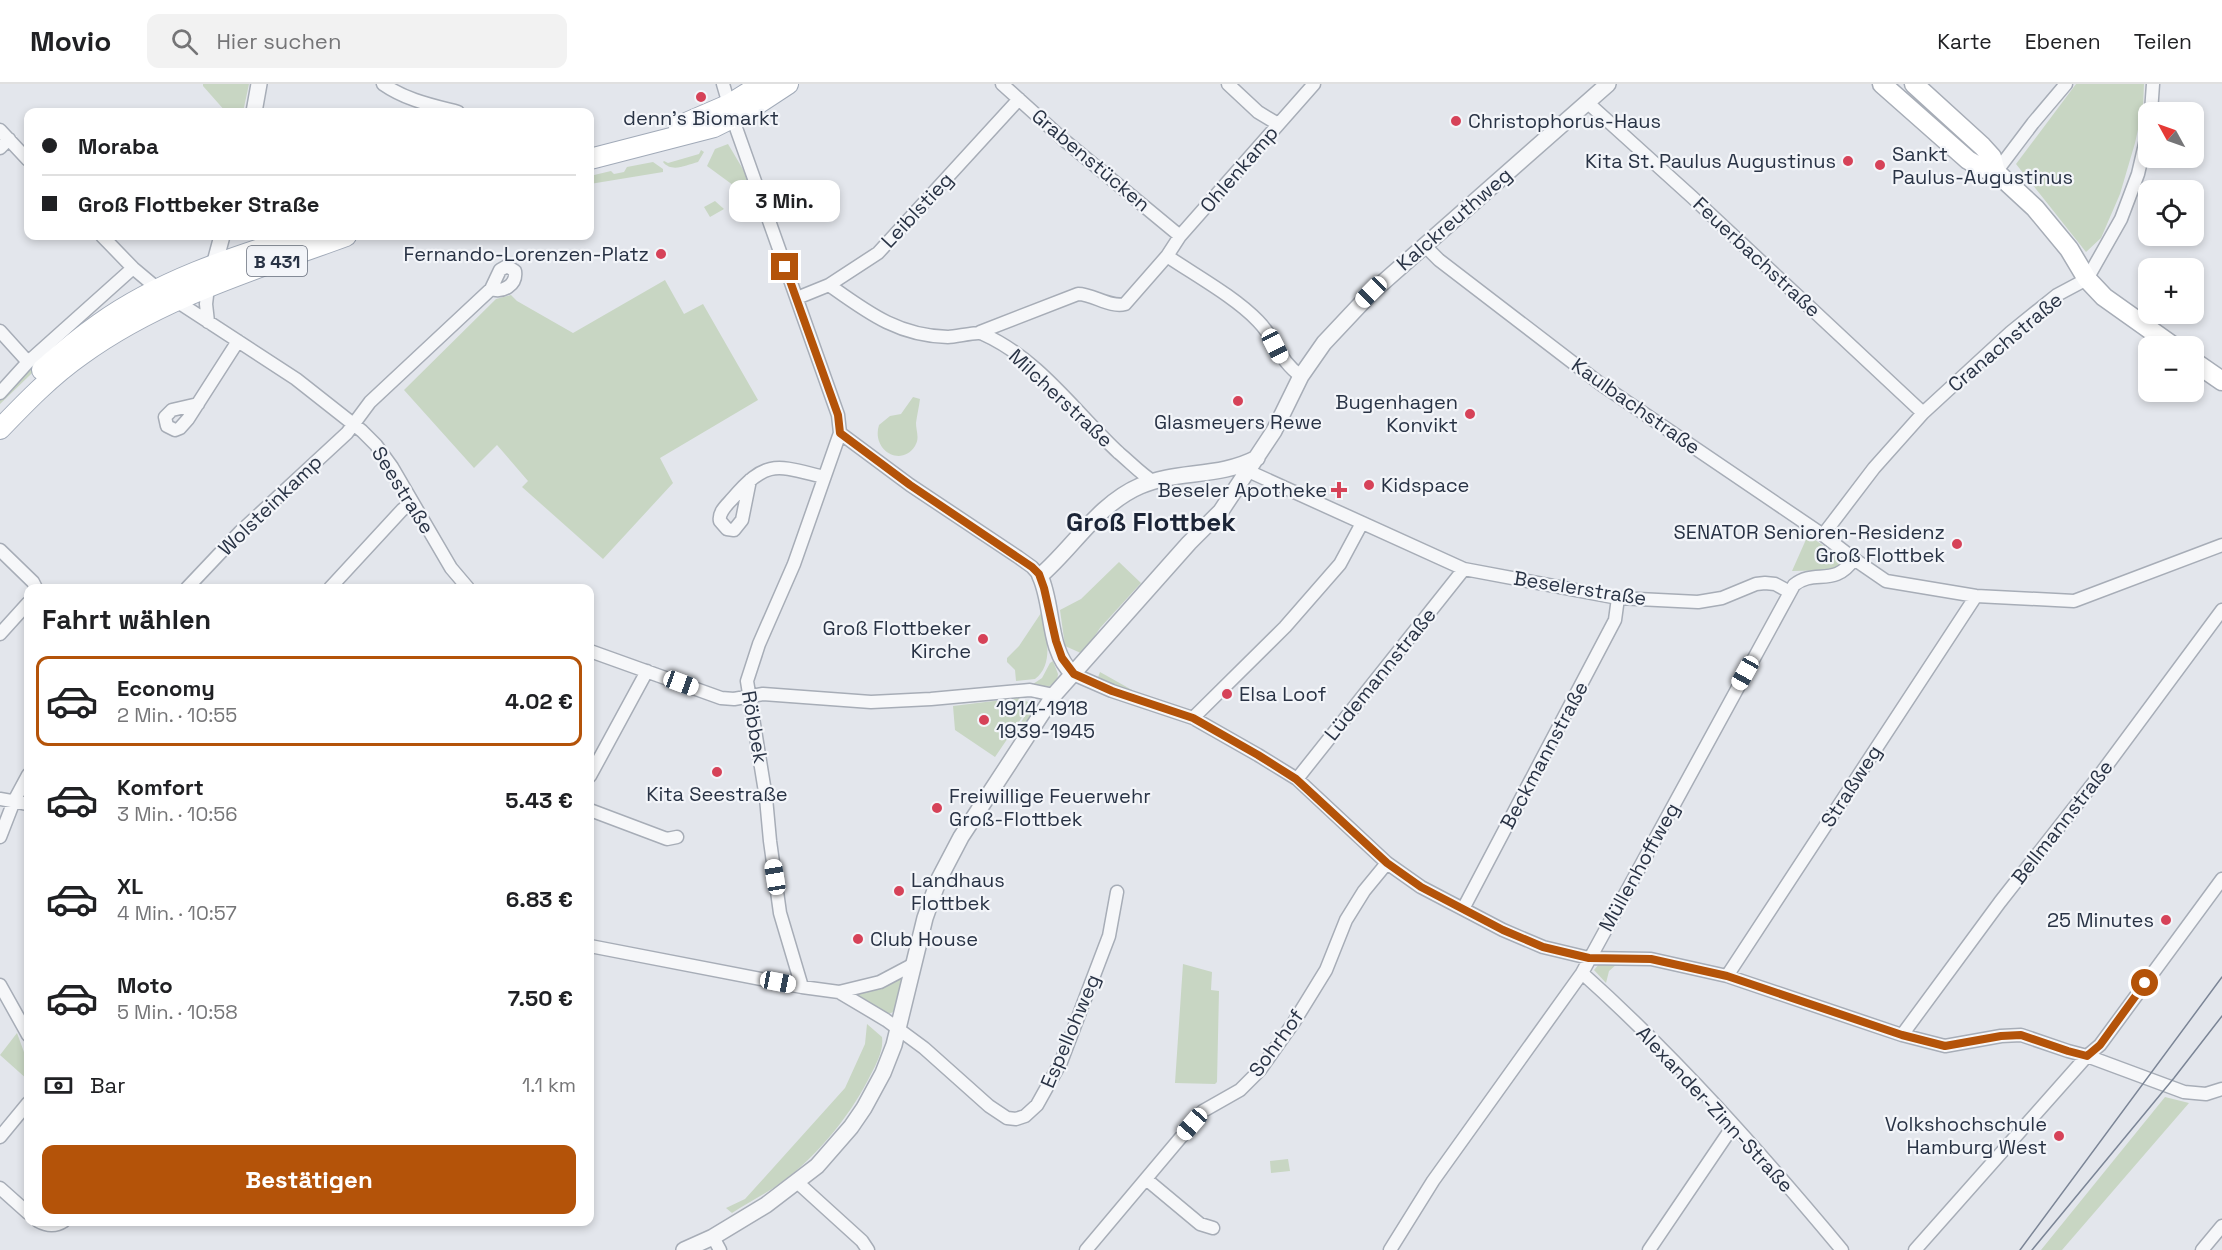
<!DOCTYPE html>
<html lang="de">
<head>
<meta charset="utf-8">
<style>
  body { margin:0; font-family:"Space Grotesk",sans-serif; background:#f2f2f2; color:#202124; height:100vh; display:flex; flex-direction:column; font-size:22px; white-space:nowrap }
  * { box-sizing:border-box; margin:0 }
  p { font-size:20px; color:#757577 }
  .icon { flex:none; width:33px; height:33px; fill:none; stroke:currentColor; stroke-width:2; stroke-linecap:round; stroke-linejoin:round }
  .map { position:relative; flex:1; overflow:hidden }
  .side { position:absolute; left:24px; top:500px; width:570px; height:642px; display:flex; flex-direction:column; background:#fff; border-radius:12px; box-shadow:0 3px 9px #0003 }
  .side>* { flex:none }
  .guide { position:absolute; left:24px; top:24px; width:570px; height:132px; border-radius:12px; box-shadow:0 3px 9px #0003; display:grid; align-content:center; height:132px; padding:0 18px; background:#fff }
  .needle { width:39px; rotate:310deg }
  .controls { position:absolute; left:2138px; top:18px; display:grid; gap:12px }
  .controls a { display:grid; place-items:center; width:66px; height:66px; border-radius:12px; background:#fff; box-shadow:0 3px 9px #0003; font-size:30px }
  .end { position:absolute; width:27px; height:27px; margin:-14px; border:8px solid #b45309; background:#fff; box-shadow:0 0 0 3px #fff }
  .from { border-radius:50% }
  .bubble { position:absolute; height:42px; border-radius:12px; background:#fff; box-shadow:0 3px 9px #0003; font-size:20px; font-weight:600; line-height:42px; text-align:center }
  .car { position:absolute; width:18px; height:36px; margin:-18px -9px; border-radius:8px; box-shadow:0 0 4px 2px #0007; background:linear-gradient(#fff 24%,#345 0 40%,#fff 0 76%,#345 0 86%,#fff 0) }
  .guide b { display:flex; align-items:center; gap:21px; height:57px; font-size:22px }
  .guide b+b { border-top:2px solid #e0e0e0 }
  .guide i { width:15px; height:15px; background:#202124 }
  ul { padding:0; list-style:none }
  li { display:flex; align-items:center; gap:18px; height:90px; margin:0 12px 9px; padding:0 6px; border:3px solid transparent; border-radius:12px }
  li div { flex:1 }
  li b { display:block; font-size:22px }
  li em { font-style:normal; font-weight:600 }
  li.current { border-color:#b45309 }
  li>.icon { width:54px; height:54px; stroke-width:1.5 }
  h2 { padding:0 18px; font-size:27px; line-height:72px }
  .pay { display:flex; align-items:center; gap:15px; height:66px; padding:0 18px; font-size:22px }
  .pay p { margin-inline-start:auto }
  .action { display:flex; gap:12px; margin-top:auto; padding:12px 18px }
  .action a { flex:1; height:69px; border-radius:12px; background:#b45309; color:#fff; font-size:24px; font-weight:600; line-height:69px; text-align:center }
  header { display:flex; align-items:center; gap:36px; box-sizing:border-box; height:84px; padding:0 30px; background:#fff; border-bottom:2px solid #e0e0e0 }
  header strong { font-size:28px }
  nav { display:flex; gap:33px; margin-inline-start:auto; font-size:21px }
  .search { width:420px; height:54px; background:#f2f2f2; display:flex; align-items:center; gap:15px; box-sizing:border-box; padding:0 21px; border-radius:12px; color:#757577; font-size:22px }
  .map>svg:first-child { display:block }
  .green { fill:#c8d6c3 }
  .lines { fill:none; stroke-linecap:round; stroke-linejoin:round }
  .minor-casing { stroke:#a7adb7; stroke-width:15 }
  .tertiary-casing { stroke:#a7adb7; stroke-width:18 }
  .secondary-casing { stroke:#a7adb7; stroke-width:21 }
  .primary-casing { stroke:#a1aab8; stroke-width:22 }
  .minor { stroke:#f6f7f9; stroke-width:12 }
  .tertiary { stroke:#f6f7f9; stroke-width:15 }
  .secondary { stroke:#fff; stroke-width:18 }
  .primary { stroke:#fff; stroke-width:20 }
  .tram { stroke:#7b8596; stroke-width:1.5 }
  .route { stroke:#b45309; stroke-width:8 }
  .poi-dot { fill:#d64258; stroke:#f3f5f9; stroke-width:2 }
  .labels { text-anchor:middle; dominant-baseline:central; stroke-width:4.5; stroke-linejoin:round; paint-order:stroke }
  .shield { fill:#f3f5f9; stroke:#666d7b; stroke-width:1.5 }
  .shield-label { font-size:18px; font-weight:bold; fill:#293345 }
  .poi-label { font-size:20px; fill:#293345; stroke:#f3f5f9; text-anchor:start }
  .street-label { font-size:20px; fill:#293345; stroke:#f3f5f9 }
  .district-label { font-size:26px; font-weight:bold; fill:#1b2436; stroke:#f3f5f9 }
</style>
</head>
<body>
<header>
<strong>Movio</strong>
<div class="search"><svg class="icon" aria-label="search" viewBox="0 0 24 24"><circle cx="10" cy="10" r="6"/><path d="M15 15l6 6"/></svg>Hier suchen</div>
<nav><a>Karte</a><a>Ebenen</a><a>Teilen</a></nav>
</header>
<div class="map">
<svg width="2222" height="1166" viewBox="0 0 2222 1166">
  <rect width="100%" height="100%" fill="#e3e6ec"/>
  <!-- green -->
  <path class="green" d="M203,0H249L243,28H226L203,2Z
    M2076,0H2144L2143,23L2135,59L2120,110L2101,154L2086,168L2016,80Z
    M728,60L747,92L756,118L707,82L715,65Z
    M701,66L704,68L698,78C686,81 672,89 663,78L664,77L668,79L699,70Z
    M653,78L663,85V88L590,100V92L611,87L614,90L624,88L627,83Z
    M715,117L724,125L710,133L704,123Z
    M665,196L684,230L703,220L758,316L660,374L673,399L603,475L522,403L528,397L497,361L474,384L404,306L496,215L511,211L517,217L573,249Z
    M83,233L86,237L0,320V314L22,290Z
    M913,313L920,315C919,323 917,331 916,339C916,347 920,354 915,362C901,384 871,366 879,341L890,332L901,330Z
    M1808,451L1840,473L1842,482L1836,486L1792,487Z
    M1119,478L1141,499L1100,544L1083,570L1065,562L1060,526L1081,515Z
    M1041,529C1046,549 1055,580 1035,595L1016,597L1015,586L1007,578V574L1019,562Z
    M1053,577L1058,590L1057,597L1048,603L1033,600L1042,594L1050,579Z
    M1100,588L1132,606V607L1099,598L1097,596Z
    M1018,614L1028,618L1025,629L995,673L955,646L953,622Z
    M1030,623H1036L1035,629L1022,651L1016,647Z
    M1183,880L1212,888L1211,906L1219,907L1217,998L1215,1000L1175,999Z
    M1599,880H1617L1609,887L1606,899L1594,886Z
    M906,890C903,903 903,929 887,930L851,909Z
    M867,940L882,953C884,968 875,982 868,996C848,1035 812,1078 775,1103C761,1112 746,1120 732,1129L726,1124L745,1115L845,1004L865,960Z
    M17,949L28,979V996L0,971Z
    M2165,1013L2189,1019L2062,1166H2041Z
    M1288,1075L1290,1087L1271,1089L1270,1077Z"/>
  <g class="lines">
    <!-- minor casing -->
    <g class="minor-casing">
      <path id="minor" d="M383,0C406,16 431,21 458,28
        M723,0L735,41L838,331L840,349L794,480L759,560L747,597L766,714L770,757L780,829L802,903
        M1002,0L1064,56L1180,152
        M1228,0L1258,28L1278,40
        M1588,19L1692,113L1923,329
        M2151,28L2153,0
        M0,46L28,76
        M0,64L9,55
        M1996,88L2033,39L2066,0
        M102,152L133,184L158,205L296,295L362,347L376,361L392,383L451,484L468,504
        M1424,161L1439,176L1602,301L1823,451L1854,475
        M1167,172L1180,152L1314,0
        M507,182L515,187C517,201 503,209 491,205L500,186Z
        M829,201C867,228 898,252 948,253C957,253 977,247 983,250C1039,275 1075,328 1119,369C1131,379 1141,390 1154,398
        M797,214L829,201L878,169L1019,15
        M208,238L206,220L208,203
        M0,247L28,278
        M980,248L1078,210C1093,210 1110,224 1125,220L1167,172C1195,191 1235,213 1258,237C1277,256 1278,276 1301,292
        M0,309L28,278L133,184
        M198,320L172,326L165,333L167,342L175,346L180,344L188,335L238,257
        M840,349L910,401L1018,473L1032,483L1040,492
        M1248,387L1464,485L1618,514L1698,518L1722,514L1756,500L1765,499L1775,500L1790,508
        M750,396L742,436L734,446L727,445L720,437C718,428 727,421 733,414C767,374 778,382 824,393
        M1823,451L1874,384L1923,329L2011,248L2057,211L2087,195L2121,135L2138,90L2148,47
        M0,466L33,498L36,504
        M187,504L240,448L347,349L370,318L491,205
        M330,504L402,426L411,419
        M0,550L28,519
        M590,567L721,614L734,615L763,610L871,618L931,615L1030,606L1054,611
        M1073,590L1112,607L1193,634L1258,671L1297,695L1387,779L1421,803L1503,846L1543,863L1589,874L1651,875L1727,892L1902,951L1945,962L2001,952L2021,951L2068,967L2087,972L2184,1008L2206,1010L2222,1005
        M1193,634L1285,543L1340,480L1362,439
        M590,692L647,587
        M1297,695L1464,485
        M0,715L28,720
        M590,726L667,755L677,753
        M0,753L14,717L28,691
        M1463,825L1615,536L1618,514
        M590,862L802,903L839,908L886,936L924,964L989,1022L1007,1034L1016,1035L1025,1032L1037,1021L1061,978L1109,852L1117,808
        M1582,889C1676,973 1761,1069 1842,1166
        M1727,892L1976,512
        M0,901L28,951
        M839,908L880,898L914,880
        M1902,951L2000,818L2099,692L2222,526
        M0,1053L28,1019
        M1146,1095L1200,1140L1213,1144
        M797,1098L862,1157L868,1166
        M0,1104L28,1129
        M38,1137C47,1142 55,1143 64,1137
        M713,1153L720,1166
        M1086,1166L1203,1027L1240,1006L1260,986L1294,938L1326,886L1346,836L1364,807L1387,779
        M1390,1166L1433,1097L1582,889L1794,501C1815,484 1834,504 1854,475L1886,497L1976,512L2074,517L2222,461
        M1649,1166L1733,1042
        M1915,1166L2087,972L2100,961L2222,795
        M2202,1166L2222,1142"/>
    </g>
    <!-- tertiary casing -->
    <g class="tertiary-casing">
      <path id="tertiary" d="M254,28L259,0
        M212,189L222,152
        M1073,590C1047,566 1054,522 1040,492C1073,464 1098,420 1140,402C1177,386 1219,394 1257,374
        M684,1166L713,1153L766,1121L817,1082L851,1043L864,1024L883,989L894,961L925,834L939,795L961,753L1054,611L1189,459L1221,427L1274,347L1301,292L1324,259L1371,209L1608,0"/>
    </g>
    <!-- secondary casing -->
    <g class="secondary-casing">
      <path id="secondary" d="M1882,0L1968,76L1982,84L1996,88L2035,124L2069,165L2087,195L2104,213L2173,262
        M1914,0L1982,62L1992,73L1996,88
        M2193,277L2222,297"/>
    </g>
    <!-- primary casing -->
    <g class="primary-casing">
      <path id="primary" d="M679,42L730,20L762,0
        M590,75L714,43L750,25L788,0
        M42,286C60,270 79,254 99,240C159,197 230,174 300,152
        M0,345C25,319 51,292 81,271C159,214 256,185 346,152"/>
    </g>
    <!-- minor -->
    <use href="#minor" class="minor"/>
    <!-- tertiary -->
    <use href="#tertiary" class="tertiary"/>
    <!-- secondary -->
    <use href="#secondary" class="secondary"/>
    <!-- primary -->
    <use href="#primary" class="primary"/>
    <!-- tram -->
    <path class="tram" d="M2020,1166L2222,893
      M2032,1166L2174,994L2222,932"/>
  </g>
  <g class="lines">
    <!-- route -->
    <path class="route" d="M785,183L838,331L840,349L910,401L1032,483L1039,490L1044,504L1056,557L1062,574L1074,590L1112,607L1193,634L1258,671L1296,695L1387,779L1421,803L1503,846L1543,863L1589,874L1651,875L1727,892L1902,951L1945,962L2001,952L2021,951L2068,967L2087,972L2100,961L2145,899"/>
  </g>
  <!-- markers -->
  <g class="poi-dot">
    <circle cx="701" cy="13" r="6"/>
    <circle cx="1456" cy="37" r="6"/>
    <circle cx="1848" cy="77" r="6"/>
    <circle cx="1880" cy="81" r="6"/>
    <circle cx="661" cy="170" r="6"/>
    <circle cx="1238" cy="317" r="6"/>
    <circle cx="1470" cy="330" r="6"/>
    <circle cx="1369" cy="401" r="6"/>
    <path d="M1336 397h6v6h6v6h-6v6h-6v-6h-6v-6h6z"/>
    <circle cx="1957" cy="460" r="6"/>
    <circle cx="983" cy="555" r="6"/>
    <circle cx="1227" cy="610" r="6"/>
    <circle cx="984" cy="636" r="6"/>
    <circle cx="717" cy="688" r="6"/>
    <circle cx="937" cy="724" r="6"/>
    <circle cx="899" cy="807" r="6"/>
    <circle cx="2166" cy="836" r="6"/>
    <circle cx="858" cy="855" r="6"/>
    <circle cx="2059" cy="1052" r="6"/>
  </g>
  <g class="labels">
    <!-- shield labels -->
    <rect class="shield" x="247" y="162" width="60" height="30" rx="4.5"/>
    <g class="shield-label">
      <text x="277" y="177">B 431</text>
    </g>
    <!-- poi labels -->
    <g class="poi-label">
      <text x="701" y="34" text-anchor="middle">denn's Biomarkt</text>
      <text x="1468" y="37">Christophorus-Haus</text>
      <text x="1892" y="70">Sankt<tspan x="1892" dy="23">Paulus-Augustinus</tspan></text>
      <text x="1836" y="77" text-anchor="end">Kita St. Paulus Augustinus</text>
      <text x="649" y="170" text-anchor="end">Fernando-Lorenzen-Platz</text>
      <text x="1458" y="318" text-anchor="end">Bugenhagen<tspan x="1458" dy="23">Konvikt</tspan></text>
      <text x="1238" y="338" text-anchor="middle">Glasmeyers Rewe</text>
      <text x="1381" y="401">Kidspace</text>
      <text x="1327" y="406" text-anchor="end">Beseler Apotheke</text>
      <text x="1945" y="448" text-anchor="end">SENATOR Senioren-Residenz<tspan x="1945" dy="23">Groß Flottbek</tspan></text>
      <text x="971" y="544" text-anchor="end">Groß Flottbeker<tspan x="971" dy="23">Kirche</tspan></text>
      <text x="1239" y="610">Elsa Loof</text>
      <text x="996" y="624">1914-1918<tspan x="996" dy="23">1939-1945</tspan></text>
      <text x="717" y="710" text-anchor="middle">Kita Seestraße</text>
      <text x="949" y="712">Freiwillige Feuerwehr<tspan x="949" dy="23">Groß-Flottbek</tspan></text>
      <text x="911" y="796">Landhaus<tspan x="911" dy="23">Flottbek</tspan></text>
      <text x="2154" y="836" text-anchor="end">25 Minutes</text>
      <text x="870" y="855">Club House</text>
      <text x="2047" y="1040" text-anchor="end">Volkshochschule<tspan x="2047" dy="23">Hamburg West</tspan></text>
    </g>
    <!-- street labels -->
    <g class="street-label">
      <text transform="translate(1091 76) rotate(40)">Grabenstücken</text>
      <text transform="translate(1239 85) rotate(-49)">Ohlenkamp</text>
      <text transform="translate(917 126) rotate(-47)">Leiblstieg</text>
      <text transform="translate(1454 135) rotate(-41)">Kalckreuthweg</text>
      <text transform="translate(1757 173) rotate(43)">Feuerbachstraße</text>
      <text transform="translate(2005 258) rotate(-40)">Cranachstraße</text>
      <text transform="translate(1061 314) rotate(43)">Milcherstraße</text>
      <text transform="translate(1636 322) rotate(35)">Kaulbachstraße</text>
      <text transform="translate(403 406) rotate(58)">Seestraße</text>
      <text transform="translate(270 421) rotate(-44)">Wolsteinkamp</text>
      <text transform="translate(1580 504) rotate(9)">Beselerstraße</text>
      <text transform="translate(1380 590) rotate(-51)">Lüdemannstraße</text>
      <text transform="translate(755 643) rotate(80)">Röbbek</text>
      <text transform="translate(1544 671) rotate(-62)">Beckmannstraße</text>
      <text transform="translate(1851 702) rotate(-57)">Straßweg</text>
      <text transform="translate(2062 738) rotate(-52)">Bellmannstraße</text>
      <text transform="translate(1639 783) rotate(-61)">Müllenhoffweg</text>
      <text transform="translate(1070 947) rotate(-67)">Espellohweg</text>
      <text transform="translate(1276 959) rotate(-54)">Sohrhof</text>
      <text transform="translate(1715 1025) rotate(47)">Alexander-Zinn-Straße</text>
    </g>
    <!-- district labels -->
    <g class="district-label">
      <text x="1151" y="438">Groß Flottbek</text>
    </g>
  </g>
</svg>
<div class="controls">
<a><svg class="needle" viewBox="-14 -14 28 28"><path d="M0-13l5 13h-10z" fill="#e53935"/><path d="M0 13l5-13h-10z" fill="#757577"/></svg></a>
<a><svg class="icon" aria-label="locate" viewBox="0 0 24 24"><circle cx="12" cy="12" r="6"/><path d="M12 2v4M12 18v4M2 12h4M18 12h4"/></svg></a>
<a>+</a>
<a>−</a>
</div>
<i class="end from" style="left:2145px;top:899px"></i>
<i class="end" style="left:785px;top:183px"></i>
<div class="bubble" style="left:729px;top:96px;width:111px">3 Min.</div>
<i class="car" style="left:1371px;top:208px;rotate:225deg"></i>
<i class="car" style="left:1275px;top:262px;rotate:153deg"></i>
<i class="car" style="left:1745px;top:589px;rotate:209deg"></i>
<i class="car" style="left:681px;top:599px;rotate:110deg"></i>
<i class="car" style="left:775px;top:793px;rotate:351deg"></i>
<i class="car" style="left:778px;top:898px;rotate:101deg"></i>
<i class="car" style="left:1192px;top:1040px;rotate:221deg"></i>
<div class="guide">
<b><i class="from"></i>Moraba</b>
<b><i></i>Groß Flottbeker Straße</b>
</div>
<section class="side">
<h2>Fahrt wählen</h2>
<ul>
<li class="current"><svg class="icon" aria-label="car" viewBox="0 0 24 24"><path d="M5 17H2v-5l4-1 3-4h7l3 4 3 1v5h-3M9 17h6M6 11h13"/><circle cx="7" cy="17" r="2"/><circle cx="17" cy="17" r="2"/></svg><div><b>Economy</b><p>2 Min. · 10:55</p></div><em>4.02 €</em></li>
<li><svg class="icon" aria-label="car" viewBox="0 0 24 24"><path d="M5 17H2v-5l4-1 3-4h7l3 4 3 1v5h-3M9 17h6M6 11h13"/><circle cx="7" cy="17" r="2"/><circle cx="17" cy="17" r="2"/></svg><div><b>Komfort</b><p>3 Min. · 10:56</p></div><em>5.43 €</em></li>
<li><svg class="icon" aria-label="car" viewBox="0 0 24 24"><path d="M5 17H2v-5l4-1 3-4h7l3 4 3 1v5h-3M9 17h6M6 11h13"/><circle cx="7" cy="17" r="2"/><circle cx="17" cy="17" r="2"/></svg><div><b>XL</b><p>4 Min. · 10:57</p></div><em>6.83 €</em></li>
<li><svg class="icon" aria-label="car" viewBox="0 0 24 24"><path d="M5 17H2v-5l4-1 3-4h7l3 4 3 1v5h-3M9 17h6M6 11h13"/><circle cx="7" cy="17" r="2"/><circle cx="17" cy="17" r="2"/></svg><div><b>Moto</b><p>5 Min. · 10:58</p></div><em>7.50 €</em></li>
</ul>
<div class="pay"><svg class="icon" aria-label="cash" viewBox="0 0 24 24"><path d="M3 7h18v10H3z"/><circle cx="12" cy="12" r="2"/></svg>Bar<p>1.1 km</p></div>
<div class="action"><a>Bestätigen</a></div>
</section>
</div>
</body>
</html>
